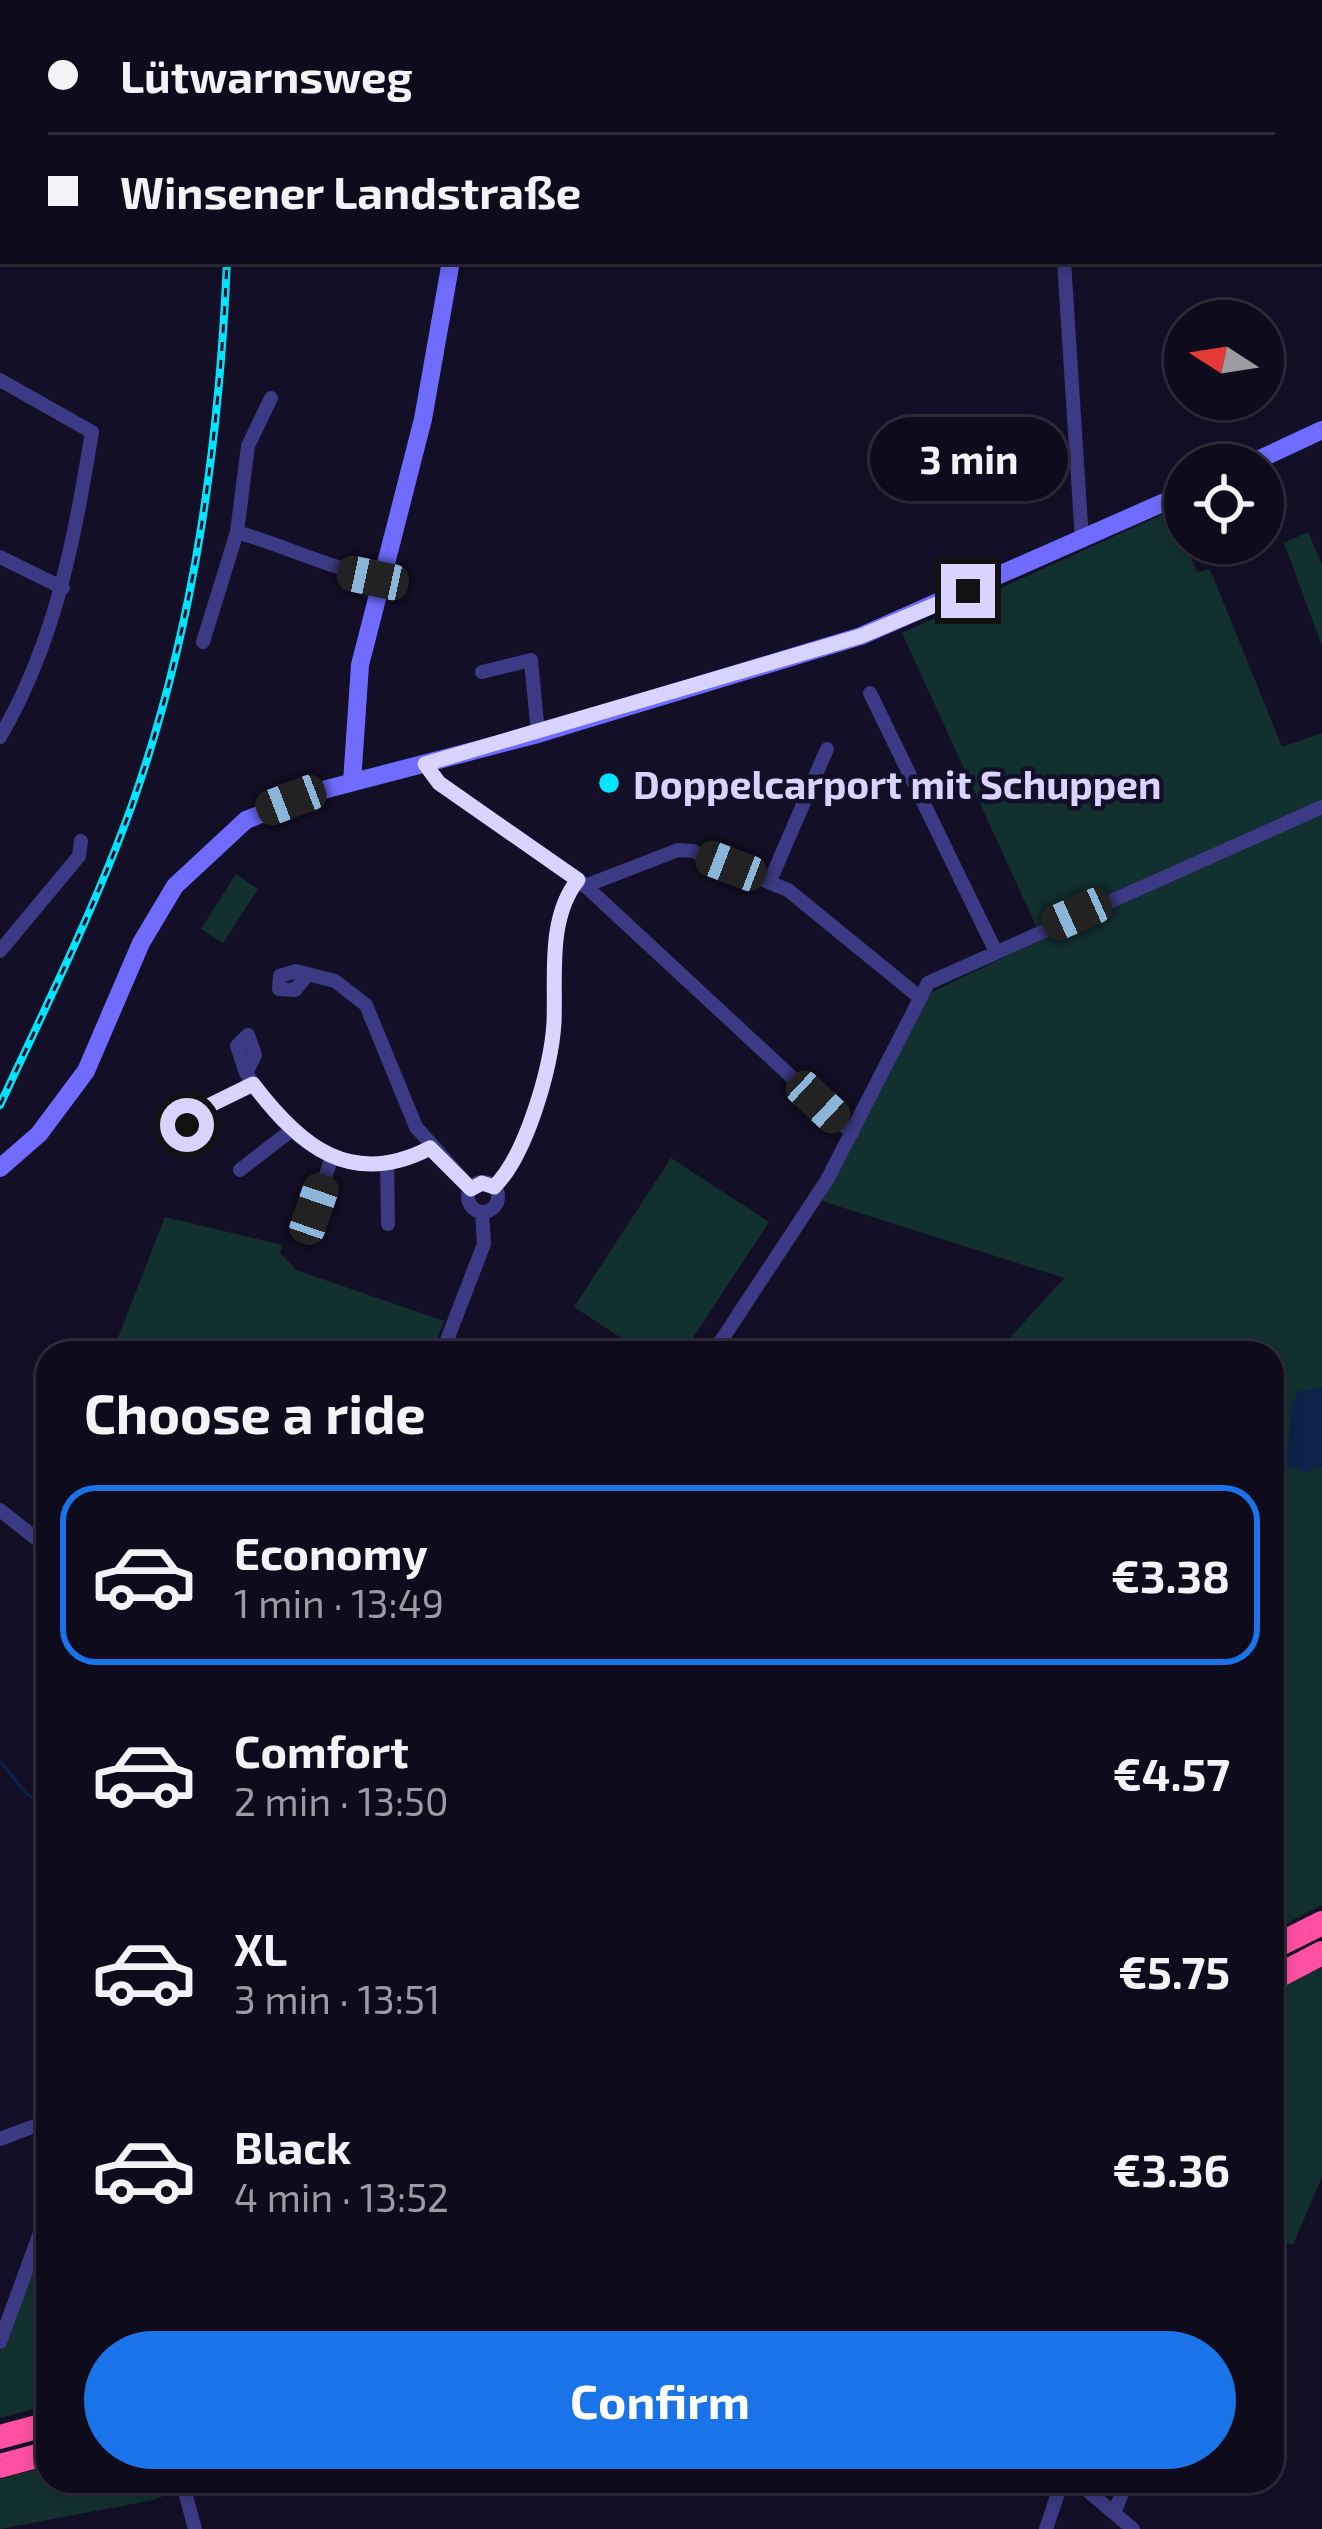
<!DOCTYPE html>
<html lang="en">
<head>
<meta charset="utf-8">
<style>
  body { margin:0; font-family:"Exo 2",sans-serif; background:#171425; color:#f1f3f6; height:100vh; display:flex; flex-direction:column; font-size:45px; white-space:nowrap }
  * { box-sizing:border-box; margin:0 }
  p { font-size:39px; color:#9b9ba3 }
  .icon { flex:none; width:66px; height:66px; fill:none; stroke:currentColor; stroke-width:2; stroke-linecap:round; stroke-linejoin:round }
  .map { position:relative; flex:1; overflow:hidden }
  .panel { position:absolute; left:36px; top:1341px; width:1248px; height:1152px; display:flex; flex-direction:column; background:#0e0b1c; border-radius:36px; box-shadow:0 6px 18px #0003,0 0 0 3px #2e2b3b }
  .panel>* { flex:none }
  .banner { position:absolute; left:0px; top:0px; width:1323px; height:264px; box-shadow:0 6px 18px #0003,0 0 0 3px #2e2b3b; display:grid; align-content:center; height:264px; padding:0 48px; background:#0e0b1c }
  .needle { width:78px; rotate:282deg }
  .fabs { position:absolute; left:1164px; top:300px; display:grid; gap:24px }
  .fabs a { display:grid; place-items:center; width:120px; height:120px; border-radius:50%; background:#0e0b1c; box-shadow:0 6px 18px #0003,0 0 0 3px #2e2b3b; font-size:60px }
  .end { position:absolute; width:54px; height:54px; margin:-27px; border:15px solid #d9d4ff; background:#111; box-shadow:0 0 0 6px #111 }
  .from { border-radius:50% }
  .bubble { position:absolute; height:84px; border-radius:42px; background:#0e0b1c; box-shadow:0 6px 18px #0003,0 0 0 3px #2e2b3b; font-size:39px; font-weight:700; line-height:84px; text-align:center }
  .car { position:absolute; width:36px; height:72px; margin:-36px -18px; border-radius:15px; box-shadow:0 0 9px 3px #0007; background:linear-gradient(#222 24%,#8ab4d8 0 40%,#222 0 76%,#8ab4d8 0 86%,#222 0) }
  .banner b { display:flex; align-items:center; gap:42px; height:114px; font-size:45px }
  .banner b+b { border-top:3px solid #2e2b3b }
  .banner i { width:30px; height:30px; background:#f1f3f6 }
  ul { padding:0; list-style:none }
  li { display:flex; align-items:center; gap:36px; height:180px; margin:0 24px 18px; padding:0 24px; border:6px solid transparent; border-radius:36px }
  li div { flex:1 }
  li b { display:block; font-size:45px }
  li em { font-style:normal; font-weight:700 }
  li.current { border-color:#1a73e8 }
  li>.icon { width:108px; height:108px; stroke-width:1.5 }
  h2 { padding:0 48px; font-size:54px; line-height:144px }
  .action { display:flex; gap:24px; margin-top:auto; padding:24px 48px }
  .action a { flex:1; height:138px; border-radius:72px; background:#1a73e8; color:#fff; font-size:48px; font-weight:700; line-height:138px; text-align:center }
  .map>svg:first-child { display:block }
  .green { fill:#12302f }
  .water { fill:#0c2248 }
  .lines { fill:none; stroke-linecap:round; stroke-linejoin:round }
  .stream { stroke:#0c2248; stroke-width:3 }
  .street { stroke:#3d3a85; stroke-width:14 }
  .secondary { stroke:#6f6bff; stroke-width:18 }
  .highway { stroke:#ff4fa3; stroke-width:24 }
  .rail-casing { stroke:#00e5ff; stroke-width:8 }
  .rail { stroke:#130f26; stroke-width:3; stroke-dasharray:9; stroke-linecap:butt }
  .route { stroke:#d9d4ff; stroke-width:15 }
  .poi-dot { fill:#00e5ff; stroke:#130f26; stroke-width:4.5 }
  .labels { text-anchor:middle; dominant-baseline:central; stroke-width:9; stroke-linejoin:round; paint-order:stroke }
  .poi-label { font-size:39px; font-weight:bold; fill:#d9d4ff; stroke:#130f26; text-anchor:start }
</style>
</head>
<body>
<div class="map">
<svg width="1322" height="2529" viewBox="0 0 1322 2529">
  <rect width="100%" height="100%" fill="#130f26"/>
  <!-- green -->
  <path class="green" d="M1172,510L1197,572L1210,569L1282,747L1322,733V1387L1306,1473L1322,1466V1905L1272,1931V1353H996L1064,1278L822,1201L924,996L1042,939L902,633Z
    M1308,532L1322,565V646L1284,543Z
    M236,874L258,889L223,943L201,929Z
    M671,1158L769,1222L683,1353H644L574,1307Z
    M165,1217L282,1245L280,1253L296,1270L444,1321L432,1353H112Z
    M1322,1967V2177L1293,2245L1272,2238V1991Z
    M48,2222L39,2335L48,2340V2405L0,2418V2352Z
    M48,2466V2481H198L154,2500L0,2529V2479Z"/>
  <!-- water -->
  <path class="water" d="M1322,1387V1466L1306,1473L1286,1465L1293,1401L1299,1391Z"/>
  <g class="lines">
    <!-- stream -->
    <path class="stream" d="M1272,1480L1287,1464
      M0,1761L26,1793L48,1809"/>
    <!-- street -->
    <path class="street" d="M925,0L938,3
      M1076,0L1077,3
      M1320,52H1322
      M1064,261L1082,541
      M0,380L92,432C74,540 56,641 0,737
      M271,398L248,446L237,532C287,547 331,568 382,580
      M0,557L63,588
      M203,642L237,532
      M482,672L531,660L538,734
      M870,693L995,950
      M425,764L439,783L578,879L852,1133
      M770,881L827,749
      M585,886L678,850L693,851L788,890L918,996
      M0,951L79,856L81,841
      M308,974L295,990L279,989L280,976L296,971L335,981L366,1005L416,1127L471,1189
      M246,1073L237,1046L248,1035L255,1055L246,1073C290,1141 346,1191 430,1148
      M192,1114L182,1131H169L167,1119L173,1113L192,1114L253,1084
      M387,1162L388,1224
      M240,1170L289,1132
      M468 1197a15 15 0 1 1 30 0a15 15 0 1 1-30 0Z
      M494,1187C527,1153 549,1080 553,1033C557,984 545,920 578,879
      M314,1209L332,1157
      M442,1353L484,1244L482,1212
      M713,1353L827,1180L928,983L1322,807
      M0,1510L48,1548
      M0,2139L48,2121
      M0,2342L48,2211
      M182,2481L195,2529
      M1076,2481L1133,2529
      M1114,2513L1127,2481
      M1046,2529L1062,2481"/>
    <!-- secondary -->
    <path class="secondary" d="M479,3V0
      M1247,465L1322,430
      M352,782L360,665L423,419L451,261
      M0,1168L39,1134L86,1071L141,943L175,886L246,820L323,790L538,734L861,636L1185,493"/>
    <!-- highway -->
    <path class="highway" d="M1272,1948L1322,1923
      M1272,1979L1322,1953
      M0,2437L48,2424
      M0,2466L48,2453"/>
    <!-- rail casing -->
    <g class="rail-casing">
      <path id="rail" d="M212,0V3
        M0,1105C46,1006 95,908 132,805C194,629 219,446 227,261"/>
    </g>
    <!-- rail -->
    <use href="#rail" class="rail"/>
  </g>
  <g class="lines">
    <!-- route -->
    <path class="route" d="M187,1125L192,1114L253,1084C300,1146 351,1189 430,1148L471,1189L482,1183L494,1187C526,1156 551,1068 554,1023C556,978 547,918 578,880L439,783L425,764L861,636L968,591"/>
  </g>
  <!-- markers -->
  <circle class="poi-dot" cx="609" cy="783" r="12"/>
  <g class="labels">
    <!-- poi labels -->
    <g class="poi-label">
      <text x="633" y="783">Doppelcarport mit Schuppen</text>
    </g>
  </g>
</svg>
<div class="fabs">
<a><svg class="needle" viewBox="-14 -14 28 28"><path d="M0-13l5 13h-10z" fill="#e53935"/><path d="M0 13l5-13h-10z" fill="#9b9ba3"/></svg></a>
<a><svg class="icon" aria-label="locate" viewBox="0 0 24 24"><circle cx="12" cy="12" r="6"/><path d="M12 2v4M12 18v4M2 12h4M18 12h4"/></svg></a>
</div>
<i class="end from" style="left:187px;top:1125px"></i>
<i class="end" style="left:968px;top:591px"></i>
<div class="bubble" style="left:870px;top:417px;width:198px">3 min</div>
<i class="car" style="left:373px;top:578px;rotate:282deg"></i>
<i class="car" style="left:291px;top:800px;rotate:249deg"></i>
<i class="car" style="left:731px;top:866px;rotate:291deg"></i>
<i class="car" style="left:1077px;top:914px;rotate:246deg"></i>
<i class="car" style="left:818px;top:1102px;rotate:133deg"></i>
<i class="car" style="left:314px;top:1209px;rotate:19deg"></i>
<div class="banner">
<b><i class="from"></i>Lütwarnsweg</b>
<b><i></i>Winsener Landstraße</b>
</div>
<section class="panel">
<h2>Choose a ride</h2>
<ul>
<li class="current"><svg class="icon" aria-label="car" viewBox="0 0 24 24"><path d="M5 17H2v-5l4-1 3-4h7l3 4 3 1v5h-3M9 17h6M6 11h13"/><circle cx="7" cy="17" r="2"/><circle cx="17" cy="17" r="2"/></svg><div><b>Economy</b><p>1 min · 13:49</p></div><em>€3.38</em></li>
<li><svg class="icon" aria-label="car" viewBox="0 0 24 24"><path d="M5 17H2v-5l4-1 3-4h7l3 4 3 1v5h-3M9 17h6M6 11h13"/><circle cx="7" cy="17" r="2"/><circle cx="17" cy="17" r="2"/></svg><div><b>Comfort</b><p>2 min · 13:50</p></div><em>€4.57</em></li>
<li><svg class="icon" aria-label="car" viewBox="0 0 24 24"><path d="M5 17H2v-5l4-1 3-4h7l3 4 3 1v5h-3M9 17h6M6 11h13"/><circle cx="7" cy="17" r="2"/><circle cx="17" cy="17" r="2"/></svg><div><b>XL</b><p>3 min · 13:51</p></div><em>€5.75</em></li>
<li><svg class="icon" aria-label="car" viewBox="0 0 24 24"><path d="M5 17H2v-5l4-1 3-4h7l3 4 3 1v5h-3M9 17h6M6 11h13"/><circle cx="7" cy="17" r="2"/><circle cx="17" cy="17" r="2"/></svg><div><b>Black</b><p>4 min · 13:52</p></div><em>€3.36</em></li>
</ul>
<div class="action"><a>Confirm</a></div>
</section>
</div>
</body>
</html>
